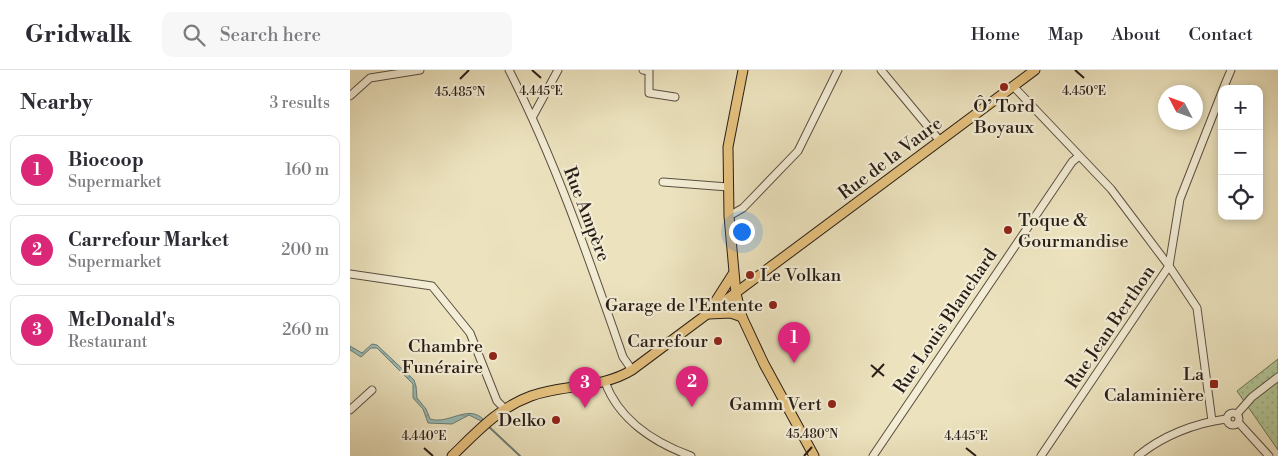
<!DOCTYPE html>
<html lang="en">
<head>
<meta charset="utf-8">
<style>
	:root { --surface:#fff; --page:#f7f7f7; --text:#2b2b33; --muted:#7c7c81; --line:#e1e1e2; --accent:#db2777 }
	body { margin:0; font-family:"Libre Bodoni",serif; background:var(--page); color:var(--text) }
	.controls { position:absolute; right:15px; top:15px; display:grid; overflow:hidden; border-radius:10px; box-shadow:0 2px 8px #0003 }
	.controls button { width:45px; height:45px; display:grid; place-items:center; padding:0; border:0; border-bottom:1px solid var(--line); background:var(--surface); color:var(--text); font:25px sans-serif }
	.compass { position:absolute; left:808px; top:15px; width:45px; height:45px; border-radius:50%; background:var(--surface); box-shadow:0 2px 8px #0003; rotate:311deg }
	.you { position:absolute; left:391px; top:161px; width:18px; height:18px; margin:-12px; border:4px solid #fff; border-radius:50%; background:#1a73e8; box-shadow:0 0 0 8px #1a73e833 }
	.badge { display:grid; place-items:center; width:32px; height:32px; border-radius:50%; background:var(--accent); color:#fff; font-size:16px; font-weight:700 }
	.pin { position:absolute; translate:-50% -41px; filter:drop-shadow(0 1px 2px #0008) }
	.pin::after { content:''; position:absolute; top:26px; width:18px; height:15px; background:inherit; clip-path:polygon(0 0,100% 0,50% 100%) }
	.list { margin:0; padding:0; list-style:none }
	h2 { display:flex; justify-content:space-between; align-items:center; height:65px; margin:0; padding:0 20px; font-size:21px }
	h2 small { font-size:16px; font-weight:400; color:var(--muted) }
	.list li { display:grid; grid-template-columns:32px 1fr auto; gap:15px; align-items:center; box-sizing:border-box; height:70px; margin:0 10px 10px; padding:0 10px; border:1px solid var(--line); border-radius:10px }
	.list b { display:block; font-size:19px; white-space:nowrap }
	.list p { margin:0; font-size:16px; white-space:nowrap; color:var(--muted) }
	.list em { font-size:16px; font-style:normal; color:var(--muted) }
	.icon { flex:none; width:28px; height:28px; fill:none; stroke:currentColor; stroke-width:2; stroke-linecap:round; stroke-linejoin:round }
	.map { position:relative; flex:none; width:928px; height:386px; overflow:hidden }
	header { display:flex; align-items:center; gap:30px; box-sizing:border-box; height:70px; padding:0 25px; background:var(--surface); border-bottom:1px solid var(--line) }
	header strong { font-size:24px }
	nav { display:flex; gap:28px; margin-inline-start:auto; font-size:18px }
	.search { width:350px; height:45px; background:var(--page); display:flex; align-items:center; gap:12px; box-sizing:border-box; padding:0 18px; border-radius:10px; color:var(--muted); font-size:19px }
	main { display:flex }
	aside { flex:1; background:var(--surface) }
	.map>svg:first-child { display:block }
</style>
</head>
<body>
<header>
<strong>Gridwalk</strong>
<div class="search"><svg class="icon" aria-label="search" viewBox="0 0 24 24"><circle cx="10" cy="10" r="6"/><path d="M15 15l6 6"/></svg>Search here</div>
<nav><a>Home</a><a>Map</a><a>About</a><a>Contact</a></nav>
</header>
<main>
<aside>
<h2>Nearby<small>3 results</small></h2>
<ul class="list">
<li><span class="badge">1</span><div><b>Biocoop</b><p>Supermarket</p></div><em>160 m</em></li>
<li><span class="badge">2</span><div><b>Carrefour Market</b><p>Supermarket</p></div><em>200 m</em></li>
<li><span class="badge">3</span><div><b>McDonald's</b><p>Restaurant</p></div><em>260 m</em></li>
</ul>
</aside>
<div class="map">
<svg width="928" height="386" viewBox="0 0 928 386">
	<defs>
		<pattern id="grass-dots" width="8" height="8" patternUnits="userSpaceOnUse" patternTransform="scale(1.25)"><rect width="8" height="8" fill="#b2c596"/><path d="M2 2h.1M6 6h.1" fill="none" stroke="#99a981" stroke-width="1.8" stroke-linecap="round"/></pattern>
		<pattern id="water-waves" width="16" height="10" patternUnits="userSpaceOnUse" patternTransform="scale(1.25)"><rect width="16" height="10" fill="#9abdb7"/><path d="M0 5q4-4 8 0t8 0" fill="none" stroke="#85a29d"/></pattern>
	</defs>
	<rect width="100%" height="100%" fill="#ece3be"/>
	<filter id="stains"><feTurbulence type="fractalNoise" baseFrequency=".004" numOctaves="4"/><feColorMatrix values="0 0 0 0 .2 0 0 0 0 .09 0 0 0 0 .02 0 0 0 .5 -.17"/></filter>
	<radialGradient id="worn" r=".72"><stop offset=".6" stop-color="#630" stop-opacity="0"/><stop offset="1" stop-color="#630" stop-opacity=".3"/></radialGradient>
	<polygon fill="url(#grass-dots)" stroke="#6d7157" points="928,289 928,380 887,321"/>
	<path fill="url(#water-waves)" stroke="#6c7d77" d="M22,274L27,275L64,310L66,316L67,328L76,339L80,349C98,355 118,334 133,349L131,351L119,345L102,354L78,353L73,339L63,328V314L27,278H21L11,287L0,280V276L12,283Z"/>
	<g fill="none" stroke-linecap="round" stroke-linejoin="round">
		<polyline stroke="#6c7d77" stroke-width="2" points="137,355 170,386"/>
		<defs>
			<g id="minor">
				<path d="M159,0C206,92 239,189 273,287L282,300"/>
				<polyline points="293,0 299,1 299,23 325,27"/>
				<polyline points="531,0 590,71"/>
				<polyline points="663,16 761,119 819,196 847,238 862,351"/>
				<polyline points="873,19 881,0"/>
				<polyline points="0,26 20,8 70,0"/>
				<polyline points="183,46 208,0"/>
				<polyline points="313,112 378,117"/>
				<polyline points="379,146 393,138 448,81 488,0"/>
				<polyline points="0,204 82,216 120,263 147,331 154,338"/>
				<path d="M255,312C269,350 305,373 341,386"/>
				<polyline points="0,340 22,320"/>
				<circle cx="883" cy="349" r="6"/>
				<polyline points="887,344 902,327 928,307"/>
				<polyline points="888,352 919,386"/>
				<polyline points="523,386 722,92 729,86"/>
				<polyline points="691,386 819,196 830,129 872,22"/>
				<path d="M788,386C812,366 845,353 876,349"/>
			</g>
			<g id="major">
				<polyline points="393,0 378,77 379,146 386,224 392,247 414,294 464,386"/>
				<polyline points="360,240 383,204"/>
				<polyline points="359,244 381,243 392,247"/>
				<path d="M102,386C127,362 148,338 181,326C214,314 251,319 282,300L685,0"/>
			</g>
		</defs>
		<use href="#minor" stroke="#594e42" stroke-width="9"/>
		<use href="#major" stroke="#281d18" stroke-width="11"/>
		<use href="#minor" stroke="#f3edd5" stroke-width="7"/>
		<use href="#major" stroke="#e6c27f" stroke-width="9"/>
	</g>
	<path fill="none" stroke="#281d18" stroke-width="2" d="M182,0L191,8M725,0L734,8M110,9L119,0M521,295L534,306M522,307L534,294M74,378L83,386M616,378L626,386M454,386L462,377"/>
	<g fill="#8f2418" stroke="#f3edd5" stroke-width="2">
		<circle cx="654" cy="17" r="5"/>
		<circle cx="658" cy="160" r="5"/>
		<circle cx="400" cy="205" r="5"/>
		<circle cx="423" cy="235" r="5"/>
		<circle cx="368" cy="271" r="5"/>
		<circle cx="143" cy="286" r="5"/>
		<rect x="859" y="309" width="10" height="10" rx="2.5"/>
		<circle cx="482" cy="334" r="5"/>
		<circle cx="206" cy="350" r="5"/>
	</g>
	<g text-anchor="middle" stroke-width="4.5" stroke-linejoin="round" paint-order="stroke">
		<g font-size="18" fill="#281d18" stroke="#f3edd5" text-anchor="end">
			<text x="654" y="42" text-anchor="middle">Ô’ Tord<tspan x="654" dy="21">Boyaux</tspan></text>
			<text x="668" y="156" text-anchor="start">Toque &amp;<tspan x="668" dy="21">Gourmandise</tspan></text>
			<text x="410" y="211" text-anchor="start">Le Volkan</text>
			<text x="413" y="241">Garage de l'Entente</text>
			<text x="358" y="277">Carrefour</text>
			<text x="133" y="282">Chambre<tspan x="133" dy="21">Funéraire</tspan></text>
			<text x="854" y="310">La<tspan x="854" dy="21">Calaminière</tspan></text>
			<text x="472" y="340">Gamm Vert</text>
			<text x="196" y="356">Delko</text>
		</g>
		<g font-size="18" fill="#281d18" stroke="#f3edd5">
			<text transform="translate(540 88) rotate(-37)" y="6">Rue de la Vaure</text>
			<text transform="translate(237 144) rotate(69)" y="6">Rue Ampère</text>
			<text transform="translate(595 251) rotate(-56)" y="6">Rue Louis Blanchard</text>
			<text transform="translate(760 257) rotate(-56)" y="6">Rue Jean Berthon</text>
		</g>
	</g>
	<g font-size="12" text-anchor="middle" fill="#281d18" stroke="#f3edd5" stroke-width="4.5" stroke-linejoin="round" paint-order="stroke">
		<text x="734" y="25">4.450°E</text>
		<text x="191" y="25">4.445°E</text>
		<text x="110" y="26">45.485°N</text>
		<text x="462" y="368">45.480°N</text>
		<text x="74" y="370">4.440°E</text>
		<text x="616" y="370">4.445°E</text>
	</g>
	<rect width="100%" height="100%" filter="url(#stains)"/>
	<rect width="100%" height="100%" fill="url(#worn)"/>
</svg>
<div class="controls">
<button>+</button>
<button>−</button>
<button><svg class="icon" aria-label="locate" viewBox="0 0 24 24"><circle cx="12" cy="12" r="6"/><path d="M12 2v4M12 18v4M2 12h4M18 12h4"/></svg></button>
</div>
<svg class="compass" viewBox="-18 -18 36 36"><path d="M0-13l5 13h-10z" fill="#e53935"/><path d="M0 13l5-13h-10z" fill="#7c7c81"/></svg>
<div class="you"></div>
<div class="pin badge" style="left:444px;top:293px">1</div>
<div class="pin badge" style="left:342px;top:337px">2</div>
<div class="pin badge" style="left:235px;top:338px">3</div>
</div>
</main>
</body>
</html>
